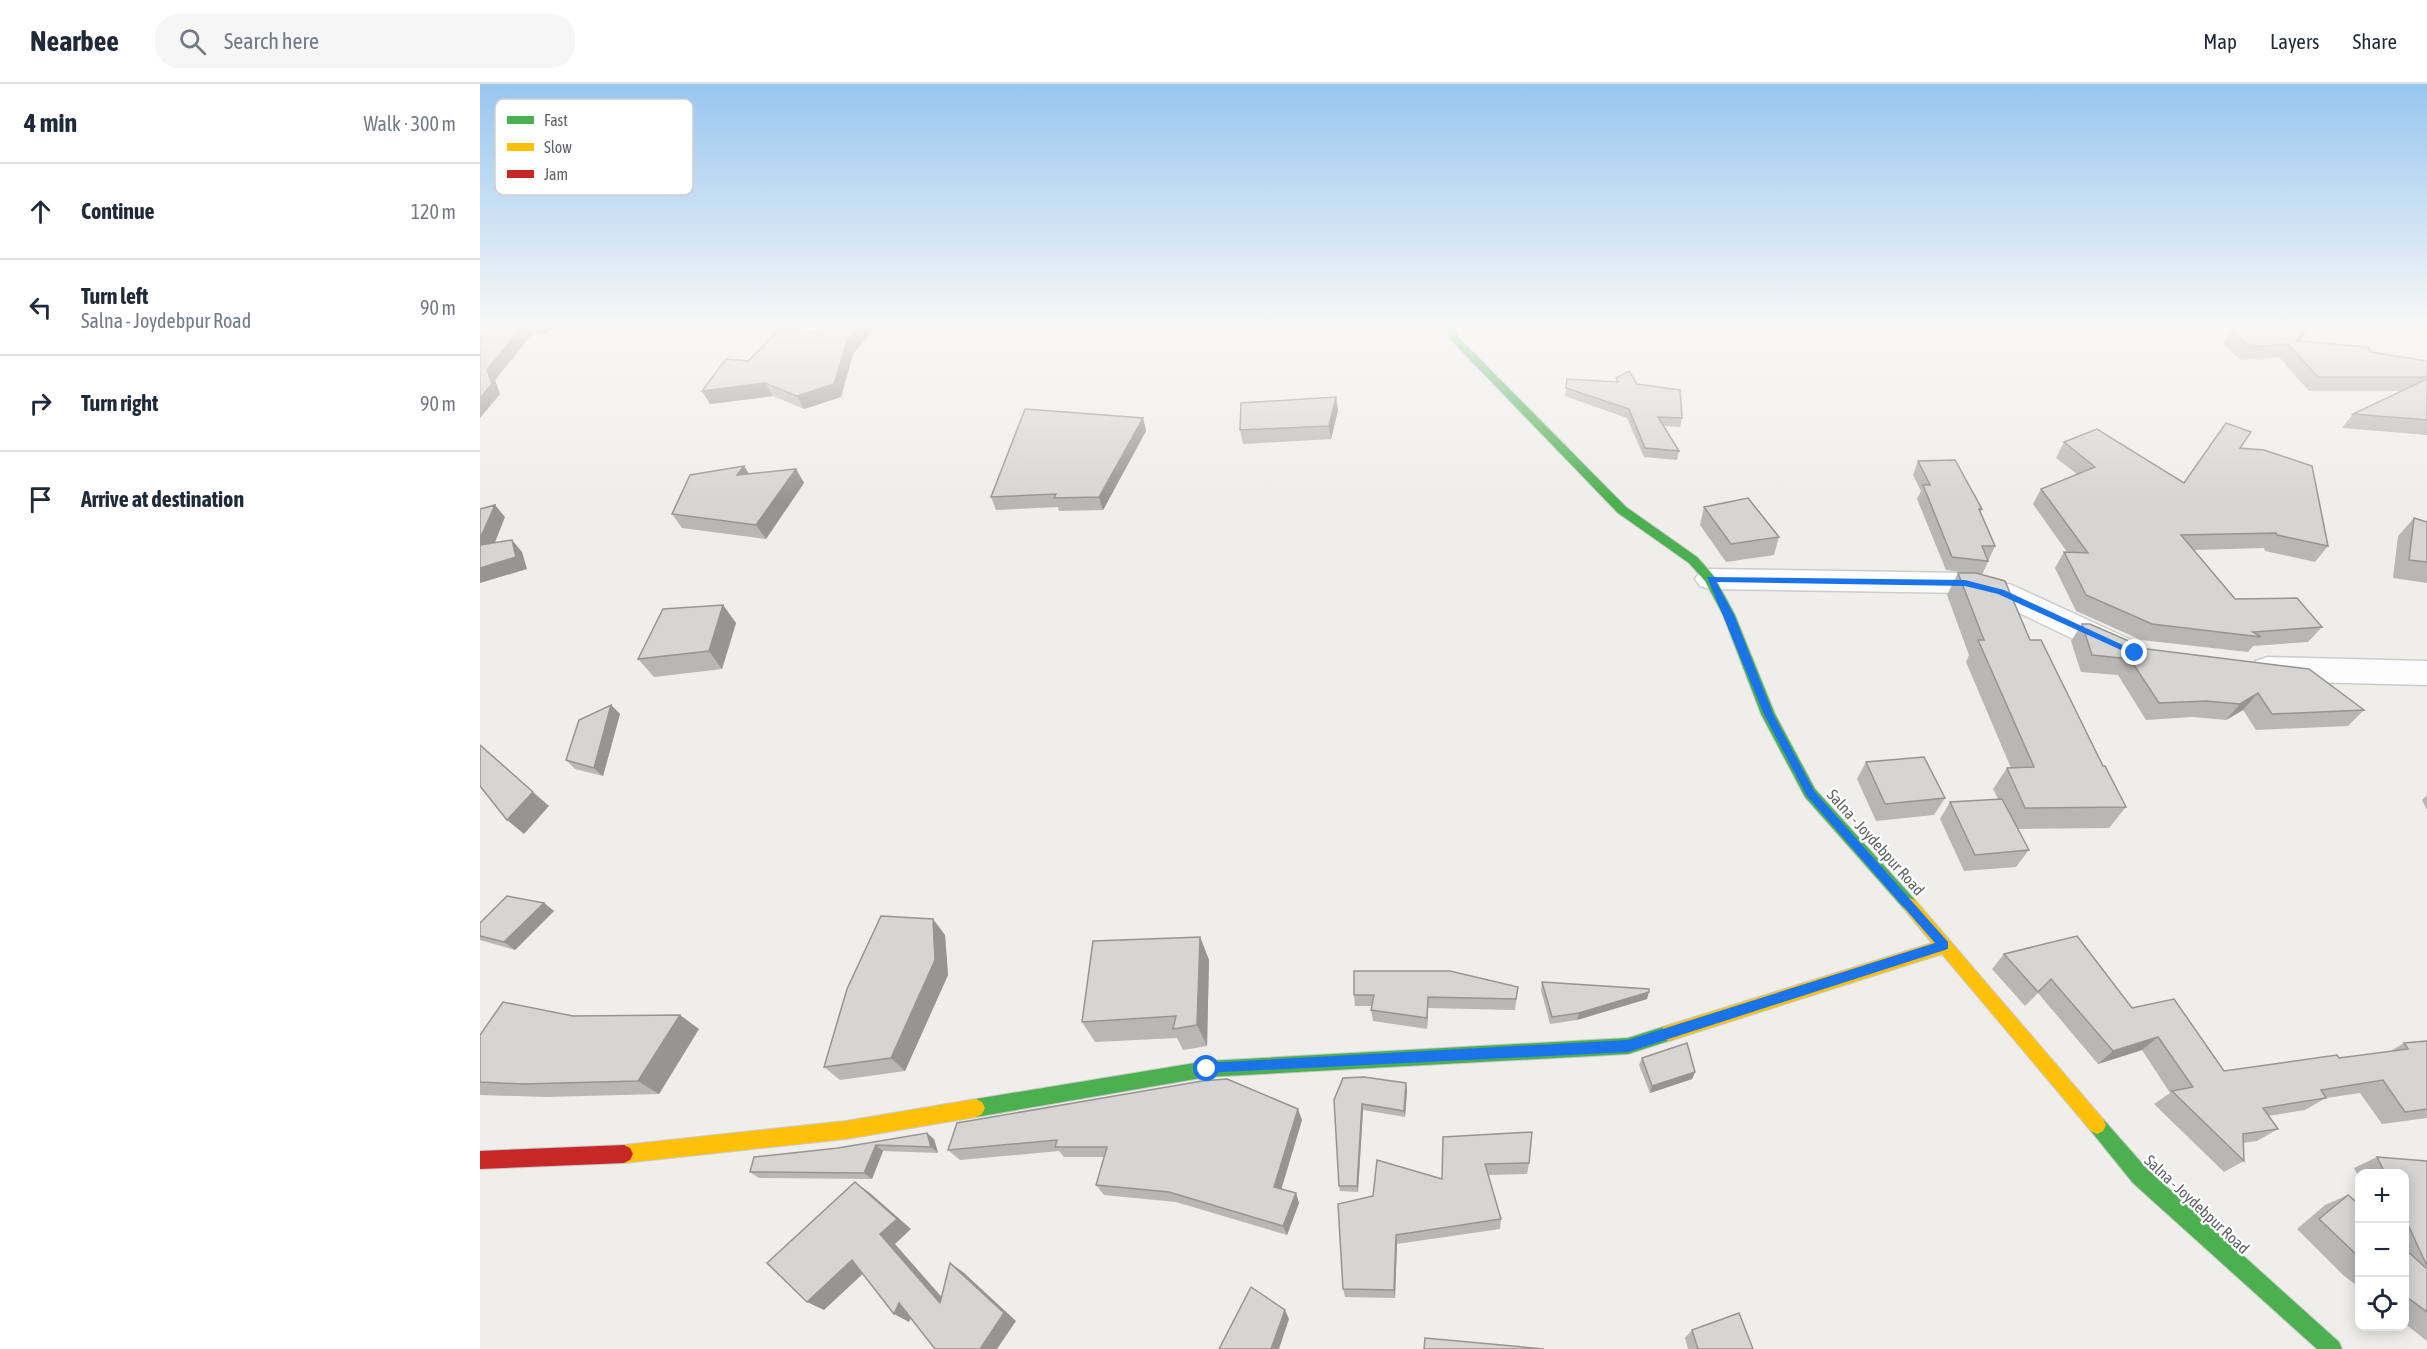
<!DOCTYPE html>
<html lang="en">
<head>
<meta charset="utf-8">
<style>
	:root { --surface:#fff; --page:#f6f6f7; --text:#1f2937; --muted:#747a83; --line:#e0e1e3 }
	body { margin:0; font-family:"Asap Condensed",sans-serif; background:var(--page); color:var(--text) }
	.controls { position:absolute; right:18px; bottom:18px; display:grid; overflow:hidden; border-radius:12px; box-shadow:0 3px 15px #0003 }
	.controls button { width:54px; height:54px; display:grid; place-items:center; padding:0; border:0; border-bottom:2px solid var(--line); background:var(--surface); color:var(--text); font:30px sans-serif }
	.stop { position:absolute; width:18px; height:18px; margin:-14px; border:4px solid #1a73e8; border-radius:50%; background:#fff }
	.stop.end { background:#1a73e8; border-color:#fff; box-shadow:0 2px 6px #0008 }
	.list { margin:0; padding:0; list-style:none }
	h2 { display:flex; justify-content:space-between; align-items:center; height:78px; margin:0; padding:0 24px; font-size:26px }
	h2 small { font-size:20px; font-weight:400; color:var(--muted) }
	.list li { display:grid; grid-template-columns:39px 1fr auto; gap:18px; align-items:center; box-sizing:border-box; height:96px; padding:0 24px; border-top:2px solid var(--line) }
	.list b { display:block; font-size:22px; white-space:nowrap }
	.list p { margin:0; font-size:20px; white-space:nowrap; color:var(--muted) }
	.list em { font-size:20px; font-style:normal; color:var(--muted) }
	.icon { flex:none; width:33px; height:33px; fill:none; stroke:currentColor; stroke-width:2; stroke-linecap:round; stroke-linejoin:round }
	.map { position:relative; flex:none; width:1947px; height:1265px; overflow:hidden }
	header { display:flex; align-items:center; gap:36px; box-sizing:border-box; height:84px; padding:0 30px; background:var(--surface); border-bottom:2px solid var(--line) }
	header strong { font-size:28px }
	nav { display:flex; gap:33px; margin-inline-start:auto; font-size:21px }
	.search { width:420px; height:54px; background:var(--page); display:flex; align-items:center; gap:15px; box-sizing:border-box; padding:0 21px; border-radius:24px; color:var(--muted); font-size:22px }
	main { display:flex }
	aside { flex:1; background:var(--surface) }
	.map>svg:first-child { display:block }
</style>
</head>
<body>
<header>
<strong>Nearbee</strong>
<div class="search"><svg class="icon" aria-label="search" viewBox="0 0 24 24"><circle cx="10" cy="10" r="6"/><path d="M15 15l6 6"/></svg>Search here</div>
<nav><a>Map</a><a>Layers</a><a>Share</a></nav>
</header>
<main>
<aside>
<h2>4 min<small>Walk · 300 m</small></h2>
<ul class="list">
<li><svg class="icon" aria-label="ahead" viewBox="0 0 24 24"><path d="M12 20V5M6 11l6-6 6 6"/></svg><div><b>Continue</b></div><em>120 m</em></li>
<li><svg class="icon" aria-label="left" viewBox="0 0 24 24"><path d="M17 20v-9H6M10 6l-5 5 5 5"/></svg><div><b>Turn left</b><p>Salna - Joydebpur Road</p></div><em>90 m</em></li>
<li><svg class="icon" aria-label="right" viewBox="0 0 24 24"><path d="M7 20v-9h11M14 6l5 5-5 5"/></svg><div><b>Turn right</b></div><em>90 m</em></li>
<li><svg class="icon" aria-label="arrive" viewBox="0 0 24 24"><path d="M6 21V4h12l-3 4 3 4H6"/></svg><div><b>Arrive at destination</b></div></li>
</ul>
</aside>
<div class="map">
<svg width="1947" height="1265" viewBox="0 0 1947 1265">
	<rect width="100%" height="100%" fill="#efeeea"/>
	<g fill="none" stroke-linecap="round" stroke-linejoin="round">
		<defs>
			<g id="street">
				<polygon points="1230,485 1485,489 1532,501 1649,555 1654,563 1649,571 1638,574 1627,571 1512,516 1485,509 1230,505 1220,502 1215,495 1220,488"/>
				<polygon points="1787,573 1947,577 1947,601 1787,597 1776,593 1771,585 1776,577"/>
			</g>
			<g id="fast">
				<polygon points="965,240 975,240 978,253 1146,423 1217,473 1234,492 1255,531 1295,630 1335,705 1435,816 1438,821 1435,826 1430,828 1425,826 1325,713 1281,630 1243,531 1225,497 1209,479 1138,429 971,256"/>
				<polygon points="1189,941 1195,943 1197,949 1195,955 1148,970 727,993 496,1033 490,1030 487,1024 490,1018 496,1015 727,977 1148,954"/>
				<polygon points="1617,1032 1623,1035 1667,1085 1859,1258 1862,1265 1837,1265 1653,1099 1611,1047 1608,1041 1611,1035"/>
			</g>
			<g id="slow">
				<polygon points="1430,814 1435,816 1623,1035 1626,1041 1623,1047 1617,1050 1611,1047 1462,870 1189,957 1183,955 1181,949 1183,943 1189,941 1452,859 1425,826 1422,821 1425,816"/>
				<polygon points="496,1015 502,1018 505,1024 502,1030 496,1033 366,1055 144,1079 138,1076 135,1070 138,1064 144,1061 366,1037"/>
			</g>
			<polygon id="jam" points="144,1061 150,1064 153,1070 150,1076 144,1079 0,1085 0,1067"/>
		</defs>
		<use href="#street" stroke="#cbcccc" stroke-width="3"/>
		<use href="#fast" stroke="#cacacb" stroke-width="2"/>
		<use href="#slow" stroke="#cacacb" stroke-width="2"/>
		<use href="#jam" stroke="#cacacb" stroke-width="2"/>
		<use href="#street" fill="#fdfcfc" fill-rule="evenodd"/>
		<use href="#fast" fill="#4caf50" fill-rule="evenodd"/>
		<use href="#slow" fill="#ffc107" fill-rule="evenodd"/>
		<use href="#jam" fill="#c62828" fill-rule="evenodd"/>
	</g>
	<g fill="#b8b7b5">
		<polygon points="0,240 77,240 67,250 52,250 15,296 20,310 0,334"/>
		<polygon points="1834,240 1819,257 1947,277 1947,351 1862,344 1873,330 1922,307 1829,307 1799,273 1761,276 1743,260 1751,246"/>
		<polygon points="373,270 361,313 324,325 293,312 230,320 268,277"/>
		<polygon points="1136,294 1157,300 1202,334 1200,343 1184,342 1199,367 1197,376 1164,373 1147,334 1085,312 1086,304 1136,298"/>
		<polygon points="856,313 858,326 851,355 763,360 760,346"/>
		<polygon points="663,334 666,347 623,426 579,427 578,423 516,426 511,413"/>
		<polygon points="1584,358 1704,399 1760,364 1848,462 1835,478 1785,467 1784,464 1714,466 1755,515 1842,543 1828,558 1773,562 1768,568 1661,556 1596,527 1575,484 1584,468 1587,468 1553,420 1561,405 1597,390 1576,374"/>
		<polygon points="1438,377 1502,425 1500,429 1515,462 1502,491 1550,556 1646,723 1629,744 1537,745 1549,766 1536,783 1484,787 1460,735 1470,718 1518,715 1513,705 1527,684 1531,684 1486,578 1489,571 1467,511 1478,489 1487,489 1466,486 1437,415 1441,407 1433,391"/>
		<polygon points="264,382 269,390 316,385 324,399 286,455 202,444 192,430"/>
		<polygon points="1224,423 1299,453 1294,471 1246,478 1220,441"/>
		<polygon points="1934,434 1947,438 1947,499 1913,494 1918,452"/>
		<polygon points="243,521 256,539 242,585 174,593 158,575"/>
		<polygon points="1602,540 1667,565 1884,626 1868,642 1776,646 1763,626 1746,636 1712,633 1666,636 1638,591 1601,588 1591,557"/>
		<polygon points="131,621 140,630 123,692 95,685 86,676"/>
		<polygon points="1386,678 1465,714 1454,731 1396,737 1377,695"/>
		<polygon points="1947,711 1947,726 1942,716"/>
		<polygon points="64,819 74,827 35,866 0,856 0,839"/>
		<polygon points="465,851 468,891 425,987 360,996 344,983"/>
		<polygon points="720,853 729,876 727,962 703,966 697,954 615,958 602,938"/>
		<polygon points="1524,870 1652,924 1744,987 1909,968 1924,959 1947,957 1947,1034 1902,1040 1880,1009 1846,1014 1825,1026 1788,1032 1798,1045 1777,1057 1763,1059 1764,1077 1744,1088 1674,1020 1690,1009 1662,966 1618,980 1558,909 1545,922 1512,885"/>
		<polygon points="1062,898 1167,915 1097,936 1070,940 1061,906"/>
		<polygon points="1038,903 1035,926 948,924 947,945 893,937 891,926 892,922 875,922 874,911"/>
		<polygon points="93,932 219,945 179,1010 66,1013 0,1011 0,951"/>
		<polygon points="1162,974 1215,988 1212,995 1170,1009 1159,981"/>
		<polygon points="863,994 926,999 927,1006 925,1033 883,1026 878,1108 860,1107 859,1102"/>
		<polygon points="822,1036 801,1105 819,1119 807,1151 696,1118 624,1111 616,1101 624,1073 584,1073 579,1067 480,1076 468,1066 477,1039"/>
		<polygon points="963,1053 1049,1079 1047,1090 1008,1091 1021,1135 1020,1145 917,1160 915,1214 865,1213 863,1205 893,1112 962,1095"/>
		<polygon points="454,1055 458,1069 403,1067 392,1095 279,1094 270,1088 274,1073"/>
		<polygon points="1897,1073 1947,1077 1947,1257 1924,1239 1924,1089 1880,1089 1880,1096 1874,1084"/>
		<polygon points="1868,1111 1880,1121 1880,1204 1863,1191 1817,1145 1845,1121"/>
		<polygon points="1212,1246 1273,1265 1208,1265 1205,1254"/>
	</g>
	<g fill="#969594">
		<polygon points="44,240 52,250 15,296 20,310 0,334 0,314 7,286"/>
		<polygon points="60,240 77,240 67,250"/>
		<polygon points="382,240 399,240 373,270 361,313 324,325 317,312"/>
		<polygon points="1831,240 1834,240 1812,265 1816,257"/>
		<polygon points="285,299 293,312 230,320 222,307"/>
		<polygon points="856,313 858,326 851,355 849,342"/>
		<polygon points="663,334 666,347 623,426 619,413"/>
		<polygon points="264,382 273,396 257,391"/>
		<polygon points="316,385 324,399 286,455 276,441"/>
		<polygon points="15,421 25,433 14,461 0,470 0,453"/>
		<polygon points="32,456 42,468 47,485 0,499 0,484"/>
		<polygon points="243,521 256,539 242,585 229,567"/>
		<polygon points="1778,609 1763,626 1746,636 1760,620"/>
		<polygon points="131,621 140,630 123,692 114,684"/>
		<polygon points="53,708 69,722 44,750 27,736"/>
		<polygon points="64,819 74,827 35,866 24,858"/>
		<polygon points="453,835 465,851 468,891 425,987 411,974"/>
		<polygon points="720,853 729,876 727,962 717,941"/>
		<polygon points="1169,908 1167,915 1097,936 1099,929"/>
		<polygon points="948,913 948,924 947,945 947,934"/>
		<polygon points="200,931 219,945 179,1010 158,997"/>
		<polygon points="1678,953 1662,966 1618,980 1633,967"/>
		<polygon points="1215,988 1212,995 1170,1009 1172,1002"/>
		<polygon points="926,999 927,1006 925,1033 924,1027"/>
		<polygon points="882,1020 883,1026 878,1108 877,1102"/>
		<polygon points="818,1025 822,1036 799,1113 794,1103"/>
		<polygon points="447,1049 454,1055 458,1069 451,1063"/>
		<polygon points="396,1061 403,1067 392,1095 384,1089"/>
		<polygon points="375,1098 390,1109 431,1145 415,1160 474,1227 460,1219 400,1150"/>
		<polygon points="816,1109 819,1119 807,1151 803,1142"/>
		<polygon points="916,1151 917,1160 915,1214 914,1206"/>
		<polygon points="372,1176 388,1185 344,1226 327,1218"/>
		<polygon points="470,1179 483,1188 536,1237 517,1265 500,1265"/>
		<polygon points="419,1219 434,1227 429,1238 414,1230"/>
		<polygon points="805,1226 809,1235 799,1265 791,1265"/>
	</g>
	<g fill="#d6d5d3" stroke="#969594" stroke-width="1.5">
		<polygon points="0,240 44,240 7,286 12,300 0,314"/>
		<polygon points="346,240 382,240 367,257 354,300 317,312 285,299 222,307 246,275 268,277 300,245 340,249"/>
		<polygon points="1757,240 1831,240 1816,257 1888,263 1891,268 1947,277 1947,293 1838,293 1808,260 1770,263 1751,246"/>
		<polygon points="1149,287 1157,300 1200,306 1202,334 1178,333 1199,367 1165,364 1149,325 1086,304 1087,295 1138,298 1136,294"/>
		<polygon points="1947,295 1947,336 1873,330"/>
		<polygon points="856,313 849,342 760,346 761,319"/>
		<polygon points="545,325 663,334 619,413 574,414 576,410 511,413"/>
		<polygon points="1746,339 1771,348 1760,364 1784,366 1832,382 1848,462 1797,451 1796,449 1701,451 1755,515 1817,514 1842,543 1773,548 1781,553 1672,540 1606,511 1584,468 1608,469 1561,405 1615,383 1584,358 1617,345 1704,399"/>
		<polygon points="1475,376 1502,425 1499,425 1515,462 1502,462 1508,477 1472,473 1443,401 1450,401 1438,377"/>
		<polygon points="264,382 257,391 316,385 276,441 192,430 210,391"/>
		<polygon points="1268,414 1299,453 1251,460 1224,423"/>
		<polygon points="15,421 3,448 0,453 0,425"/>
		<polygon points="1934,434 1947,438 1947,478 1929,476"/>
		<polygon points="32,456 36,473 0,484 0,461"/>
		<polygon points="1478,489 1496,489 1525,497 1550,556 1561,556 1623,682 1625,682 1646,723 1545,724 1527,684 1554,683 1498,556 1504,556"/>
		<polygon points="243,521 229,567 158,575 183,525"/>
		<polygon points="1602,540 1610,540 1667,565 1829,585 1884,626 1792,630 1778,609 1760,620 1726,617 1679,619 1650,575 1612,571"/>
		<polygon points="131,621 114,684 86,676 99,636"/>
		<polygon points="0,661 53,708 27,736 0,702"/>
		<polygon points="1444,673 1465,714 1405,720 1386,678"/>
		<polygon points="1522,715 1549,766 1495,771 1470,718"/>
		<polygon points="27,812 64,819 24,858 0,852 0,839"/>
		<polygon points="401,832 453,835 455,876 411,974 344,983 367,905"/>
		<polygon points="1597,852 1652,924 1694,915 1744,987 1857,971 1859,974 1928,965 1924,959 1947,957 1947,1025 1925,1028 1903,996 1841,1006 1846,1014 1783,1024 1798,1045 1763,1050 1764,1077 1692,1007 1713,1003 1678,953 1633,967 1571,895 1558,908 1524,870"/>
		<polygon points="720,853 717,941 693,945 696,932 602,938 613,857"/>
		<polygon points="874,887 970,887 1038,903 1036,915 948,913 947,934 891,926 894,911 874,911"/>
		<polygon points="1062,898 1169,905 1169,908 1099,929 1072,933"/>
		<polygon points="23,918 93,932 200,931 158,997 43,1000 0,998 0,951"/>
		<polygon points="1207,959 1215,988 1172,1002 1162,974"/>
		<polygon points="884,993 926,999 924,1027 882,1020 877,1102 859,1102 854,1016 863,994"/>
		<polygon points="747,995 818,1025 794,1103 816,1109 803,1142 689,1108 616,1101 627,1063 575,1063 577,1056 468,1066 477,1039 722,997"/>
		<polygon points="1052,1048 1049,1079 1005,1080 1021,1135 916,1151 914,1206 863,1205 858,1120 893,1112 897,1076 962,1095 963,1053"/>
		<polygon points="447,1049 451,1063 396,1061 384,1089 270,1088 274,1073 358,1064"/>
		<polygon points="1897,1073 1947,1077 1947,1182 1924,1132 1924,1089 1905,1089"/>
		<polygon points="375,1098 417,1135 400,1150 460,1219 470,1179 524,1229 500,1265 455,1265 419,1219 414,1230 372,1176 327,1218 287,1179"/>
		<polygon points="1868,1111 1880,1121 1880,1174 1839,1135"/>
		<polygon points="1924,1164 1947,1185 1947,1228 1924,1211"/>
		<polygon points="771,1203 805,1226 791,1265 739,1265"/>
		<polygon points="1259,1229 1273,1265 1218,1265 1212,1246"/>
		<polygon points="945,1254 1064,1265 944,1265"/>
	</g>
	<linearGradient id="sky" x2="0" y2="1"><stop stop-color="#97c6ef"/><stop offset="0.58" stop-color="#f8f7f6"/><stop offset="1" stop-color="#f8f7f6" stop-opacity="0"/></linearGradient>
	<rect width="1947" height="417" fill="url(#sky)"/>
	<polygon fill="#1a73e8" points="1227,493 1485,496 1524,506 1660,569 1652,571 1518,510 1485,502 1236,498 1254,531 1293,630 1334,707 1468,858 1468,865 1148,968 723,989 721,985 727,979 1148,956 1455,859 1327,712 1284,630"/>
	<g text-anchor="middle" stroke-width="4.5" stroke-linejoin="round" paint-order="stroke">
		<g font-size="16" fill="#5f6368" stroke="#fff">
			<text transform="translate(1396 758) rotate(48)" y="6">Salna - Joydebpur Road</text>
			<text transform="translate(1717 1120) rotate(43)" y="6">Salna - Joydebpur Road</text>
		</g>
	</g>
	<rect x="15" y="15" width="198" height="96" rx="9" fill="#fff" stroke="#cfd0d2" stroke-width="1.5"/>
	<rect x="27" y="32" width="27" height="8" fill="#4caf50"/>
	<rect x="27" y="59" width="27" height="8" fill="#ffc107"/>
	<rect x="27" y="86" width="27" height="8" fill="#c62828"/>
	<g font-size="16" fill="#5f6368">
		<text x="64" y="42">Fast</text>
		<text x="64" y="69">Slow</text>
		<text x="64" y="96">Jam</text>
	</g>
</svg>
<div class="controls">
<button>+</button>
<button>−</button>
<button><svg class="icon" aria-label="locate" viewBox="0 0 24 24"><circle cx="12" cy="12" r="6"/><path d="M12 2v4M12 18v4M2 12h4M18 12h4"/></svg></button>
</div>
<div class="stop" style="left:727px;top:985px"></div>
<div class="stop end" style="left:1655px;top:569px"></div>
</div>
</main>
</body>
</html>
